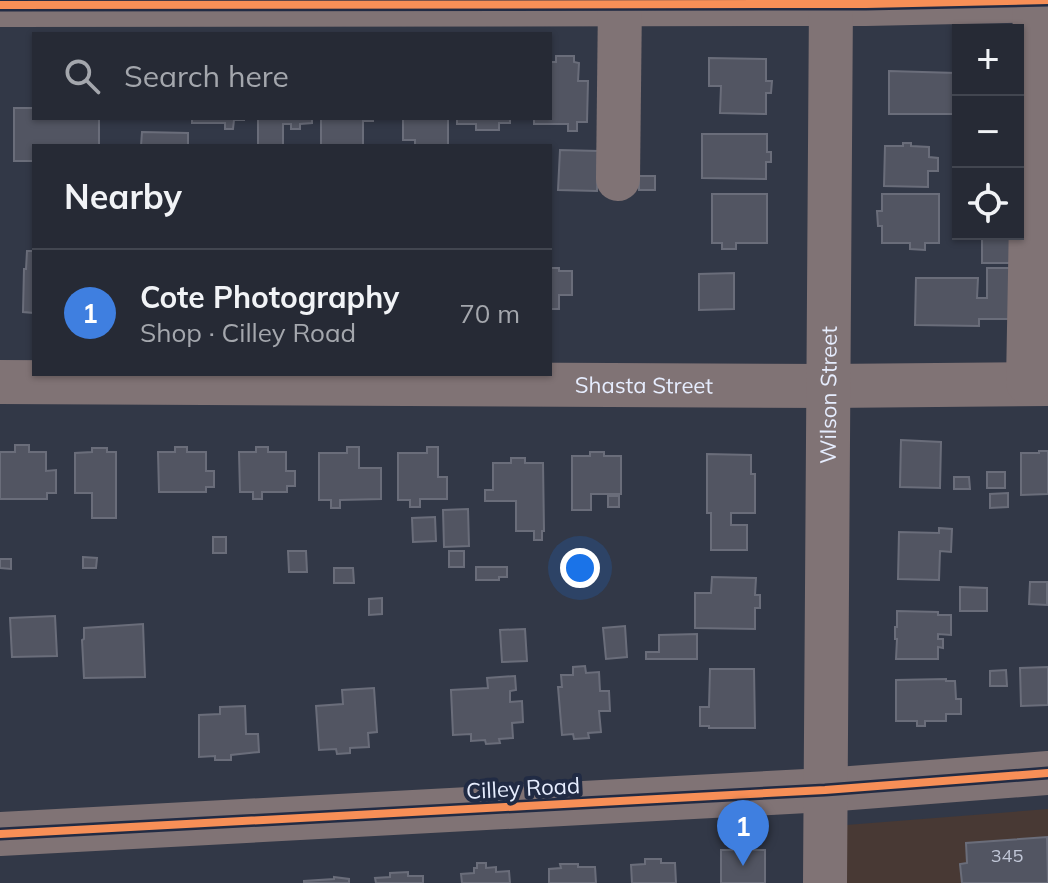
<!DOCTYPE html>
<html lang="en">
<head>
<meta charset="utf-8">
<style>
	:root { --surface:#262a35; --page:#323641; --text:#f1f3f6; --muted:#a4a7ad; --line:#424650; --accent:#8abfa5 }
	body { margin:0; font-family:Mulish,sans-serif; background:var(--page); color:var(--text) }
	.controls { position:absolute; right:24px; top:24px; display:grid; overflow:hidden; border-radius:0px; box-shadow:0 2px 6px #0004 }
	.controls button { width:72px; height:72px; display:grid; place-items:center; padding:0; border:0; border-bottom:2px solid var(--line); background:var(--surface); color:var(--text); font:40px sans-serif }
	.you { position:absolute; left:580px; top:568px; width:28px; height:28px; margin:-20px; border:6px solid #fff; border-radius:50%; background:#1a73e8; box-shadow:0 0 0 12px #1a73e833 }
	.badge { display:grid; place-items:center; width:52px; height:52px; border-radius:50%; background:var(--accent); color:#fff; font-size:26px; font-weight:700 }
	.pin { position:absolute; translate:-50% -66px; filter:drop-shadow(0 2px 4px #0008) }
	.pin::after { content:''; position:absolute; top:42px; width:28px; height:24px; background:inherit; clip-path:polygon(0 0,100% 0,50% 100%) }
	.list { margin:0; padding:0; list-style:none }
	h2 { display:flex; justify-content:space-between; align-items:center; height:104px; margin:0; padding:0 32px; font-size:34px }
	h2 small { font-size:26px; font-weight:400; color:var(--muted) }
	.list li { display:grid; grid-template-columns:52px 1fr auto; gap:24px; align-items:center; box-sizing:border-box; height:128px; padding:0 32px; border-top:2px solid var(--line) }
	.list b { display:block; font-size:30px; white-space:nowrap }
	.list p { margin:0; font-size:26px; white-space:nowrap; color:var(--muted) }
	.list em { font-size:26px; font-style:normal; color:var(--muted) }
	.icon { flex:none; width:44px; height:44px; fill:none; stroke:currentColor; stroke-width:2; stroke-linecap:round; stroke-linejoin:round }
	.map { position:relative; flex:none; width:1048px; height:883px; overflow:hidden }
	.search { position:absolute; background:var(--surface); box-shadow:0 2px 6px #0004; left:32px; top:32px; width:520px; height:88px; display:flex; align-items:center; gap:20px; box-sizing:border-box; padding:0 28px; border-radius:0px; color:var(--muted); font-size:30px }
	.panel { position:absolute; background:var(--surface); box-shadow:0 2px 6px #0004; left:32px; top:144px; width:520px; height:232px; border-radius:0px }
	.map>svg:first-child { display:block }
</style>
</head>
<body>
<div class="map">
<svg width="1048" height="883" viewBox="0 0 1048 883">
	<rect width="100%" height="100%" fill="#323847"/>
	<polygon fill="#483934" points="1048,809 1048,883 847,883 846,825"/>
	<g fill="#525562" stroke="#6a6d7a" stroke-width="2">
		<polygon points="556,56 574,56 574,62 579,63 578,81 588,81 587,122 577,122 577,131 568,131 568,124 534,124 534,118 550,118 550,62 556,62"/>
		<polygon points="709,58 766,59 766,81 772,81 771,93 766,93 766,114 720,113 721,86 709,86"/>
		<polygon points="889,71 956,73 956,92 958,92 958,111 956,114 889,114"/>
		<polygon points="14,108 34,108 34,118 99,118 99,146 34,146 34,161 14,161"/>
		<polygon points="192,118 244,118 244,120 234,120 233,129 225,129 225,123 192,123"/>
		<polygon points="258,118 312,118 312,123 300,124 300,129 291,129 291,124 283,124 283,145 258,145"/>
		<polygon points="321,118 373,118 373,121 363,121 363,146 321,146"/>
		<polygon points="403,118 448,118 448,146 415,146 415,140 403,140"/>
		<polygon points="457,118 510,118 510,123 499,123 499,130 476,130 476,124 457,124"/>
		<polygon points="142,132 188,133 188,146 141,146"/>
		<polygon points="702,134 767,134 767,152 771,152 771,162 766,162 766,179 702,178"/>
		<polygon points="903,143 911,143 911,146 929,147 929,157 938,158 938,171 928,171 928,187 884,186 885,146 903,146"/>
		<polygon points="560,150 598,151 597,191 558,190"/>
		<rect x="639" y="176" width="16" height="14"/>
		<polygon points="712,194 767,194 767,243 736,243 736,249 722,249 722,243 712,243"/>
		<polygon points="882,194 939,194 939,243 925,243 925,250 910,249 910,243 882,243 882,226 878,226 877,211 882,211"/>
		<rect x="982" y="234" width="33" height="29"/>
		<polygon points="27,251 34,251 34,317 34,313 23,312 24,269 26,269"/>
		<polygon points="550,268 559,268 559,271 572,271 572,295 559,295 559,309 550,309"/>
		<polygon points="987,268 1010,268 1012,319 979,319 979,326 915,325 916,278 978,278 977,298 987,298"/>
		<polygon points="734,273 734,309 699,310 699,274"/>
		<polygon points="901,440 941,442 940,488 900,487"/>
		<polygon points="15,445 29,445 29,452 46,452 46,471 56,470 56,493 47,493 47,499 0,499 0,452 15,452"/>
		<polygon points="175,447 187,447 187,452 206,452 206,471 214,471 214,487 206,487 206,492 159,492 158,452 175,452"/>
		<polygon points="256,447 268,447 268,452 286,452 286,471 295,471 295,486 287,486 287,492 262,492 262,499 253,499 253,492 240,492 239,452 256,452"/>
		<polygon points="347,447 359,447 359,468 381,468 381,499 340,500 340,508 331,508 331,500 319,500 319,453 347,453"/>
		<polygon points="427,447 438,447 438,477 447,477 447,499 420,499 420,507 410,507 410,500 398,500 398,453 427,453"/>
		<polygon points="92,448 107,448 107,452 116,452 116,518 92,518 92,493 75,493 75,453 92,452"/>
		<polygon points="1039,451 1048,451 1048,494 1021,495 1021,453 1039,453"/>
		<polygon points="590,452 604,452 604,456 621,456 621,494 591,494 591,510 572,510 572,456 590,456"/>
		<polygon points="707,454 751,455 751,474 755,474 755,513 731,513 731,525 747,525 747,550 711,550 711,513 707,513"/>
		<polygon points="511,458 525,458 525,463 543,463 544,531 542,531 542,540 534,540 534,531 516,531 516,501 485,501 485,490 493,490 493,463 511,463"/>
		<rect x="987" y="472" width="18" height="16"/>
		<polygon points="954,477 969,477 970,489 954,489"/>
		<polygon points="1008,493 1008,507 990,508 990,494"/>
		<rect x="608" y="496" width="11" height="11"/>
		<polygon points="468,509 469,546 444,547 443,510"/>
		<polygon points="435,517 436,541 413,542 412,518"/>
		<polygon points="939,528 952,529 951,552 940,551 939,580 898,579 899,532 939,533"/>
		<rect x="213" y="537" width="13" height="16"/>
		<polygon points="288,551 306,551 307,572 289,572"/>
		<rect x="449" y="551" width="15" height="16"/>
		<polygon points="83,557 97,558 96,568 83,568"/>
		<polygon points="0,559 11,559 11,569 0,568"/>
		<polygon points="476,567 507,567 507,577 499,577 499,580 476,580"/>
		<polygon points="334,568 353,568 354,583 334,583"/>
		<polygon points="712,577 756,578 755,595 760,595 760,608 755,608 755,629 695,628 695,593 711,593"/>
		<polygon points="1030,582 1047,582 1047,605 1029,604"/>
		<polygon points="960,587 987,588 987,611 960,611"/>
		<polygon points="382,598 382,614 369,615 369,599"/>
		<polygon points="897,611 938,612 938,615 951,615 951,635 938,634 938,639 943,639 943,648 938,647 938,659 896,659 897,639 895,639 895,627 897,627"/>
		<polygon points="55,616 57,656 12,657 10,618"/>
		<polygon points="143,624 145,677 84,678 82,640 84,639 84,628"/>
		<polygon points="625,626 627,657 606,659 603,628"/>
		<polygon points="525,629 527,661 502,662 500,630"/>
		<polygon points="697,634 697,659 646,659 646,652 659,652 659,635"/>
		<polygon points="585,666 586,673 599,672 600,691 609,691 610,711 599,711 601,732 588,733 589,738 574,739 573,734 562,735 558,687 562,687 561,675 573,675 573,667"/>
		<polygon points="1048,667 1048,705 1021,706 1020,668"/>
		<polygon points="710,669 754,669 755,728 709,728 709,726 700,726 700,707 709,707"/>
		<polygon points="1006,670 1007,686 990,686 990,671"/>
		<polygon points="515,676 516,690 510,691 510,702 522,701 523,722 512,723 513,738 499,739 500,743 486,744 485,740 471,741 471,734 453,735 451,690 488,688 487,678"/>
		<polygon points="946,679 946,681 955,681 956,699 961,699 961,714 946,714 946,721 925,721 925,726 917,726 917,721 896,721 896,680"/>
		<polygon points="374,688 377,732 368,733 369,747 350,748 350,753 337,754 336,749 319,750 316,706 343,704 342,690"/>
		<polygon points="245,706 246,734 258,734 259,752 231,755 231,760 215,760 215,756 199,757 199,715 220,714 220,707"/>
		<polygon points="1047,837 1048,883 962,883 960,864 967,863 966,843"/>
		<rect x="721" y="850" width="44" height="33"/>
		<polygon points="645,859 661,859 661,863 675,863 676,883 632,883 631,865 645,864"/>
		<polygon points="477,863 486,863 486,868 496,867 496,872 509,871 510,883 462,883 461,874 474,873 474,868 477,868"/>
		<polygon points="560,864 578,864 578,867 595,867 596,883 549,883 549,869 561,868"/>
		<polygon points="408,872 408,876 423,876 423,883 376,883 375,878 390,877 390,873"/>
		<polygon points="334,877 349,879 349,883 304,883 304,881 334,879"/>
	</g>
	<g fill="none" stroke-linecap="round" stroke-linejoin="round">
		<g stroke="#807375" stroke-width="44">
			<polyline points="0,5 866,4 1048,0"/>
			<polyline points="618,179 620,0"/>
			<path id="s1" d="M0,382L828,386L1048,384"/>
			<polyline points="1028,383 1035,0"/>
			<polyline points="0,834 825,790 1048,773"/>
			<path id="s2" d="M825,883L831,0"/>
		</g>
		<defs>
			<g id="cycleway">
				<polyline points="0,5 866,4 1048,0"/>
				<polyline points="0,834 825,790 1048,773"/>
			</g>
		</defs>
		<use href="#cycleway" stroke="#212b44" stroke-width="13"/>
		<use href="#cycleway" stroke="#f78f57" stroke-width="8"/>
	</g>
	<g text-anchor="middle" stroke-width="8" stroke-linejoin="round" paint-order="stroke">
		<g font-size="18" fill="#c1c7d7">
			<text x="1007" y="862">345</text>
		</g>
		<g font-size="22" fill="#e6edfe" stroke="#212b44">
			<text dy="8" stroke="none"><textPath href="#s1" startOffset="644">Shasta Street</textPath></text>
			<text dy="8" stroke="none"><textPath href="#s2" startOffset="488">Wilson Street</textPath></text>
			<text transform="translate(523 788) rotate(-3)" y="8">Cilley Road</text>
		</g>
	</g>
</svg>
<div class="controls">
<button>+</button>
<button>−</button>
<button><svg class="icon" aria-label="locate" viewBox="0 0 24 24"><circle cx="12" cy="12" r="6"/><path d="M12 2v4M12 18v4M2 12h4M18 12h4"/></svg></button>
</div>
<div class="you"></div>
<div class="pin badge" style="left:743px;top:866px;background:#3f7fe0">1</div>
<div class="search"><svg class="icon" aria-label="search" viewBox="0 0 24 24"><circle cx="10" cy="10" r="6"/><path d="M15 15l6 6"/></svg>Search here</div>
<section class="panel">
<h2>Nearby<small></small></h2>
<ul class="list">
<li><span class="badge" style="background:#3f7fe0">1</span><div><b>Cote Photography</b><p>Shop · Cilley Road</p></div><em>70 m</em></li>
</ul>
</section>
</div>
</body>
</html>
